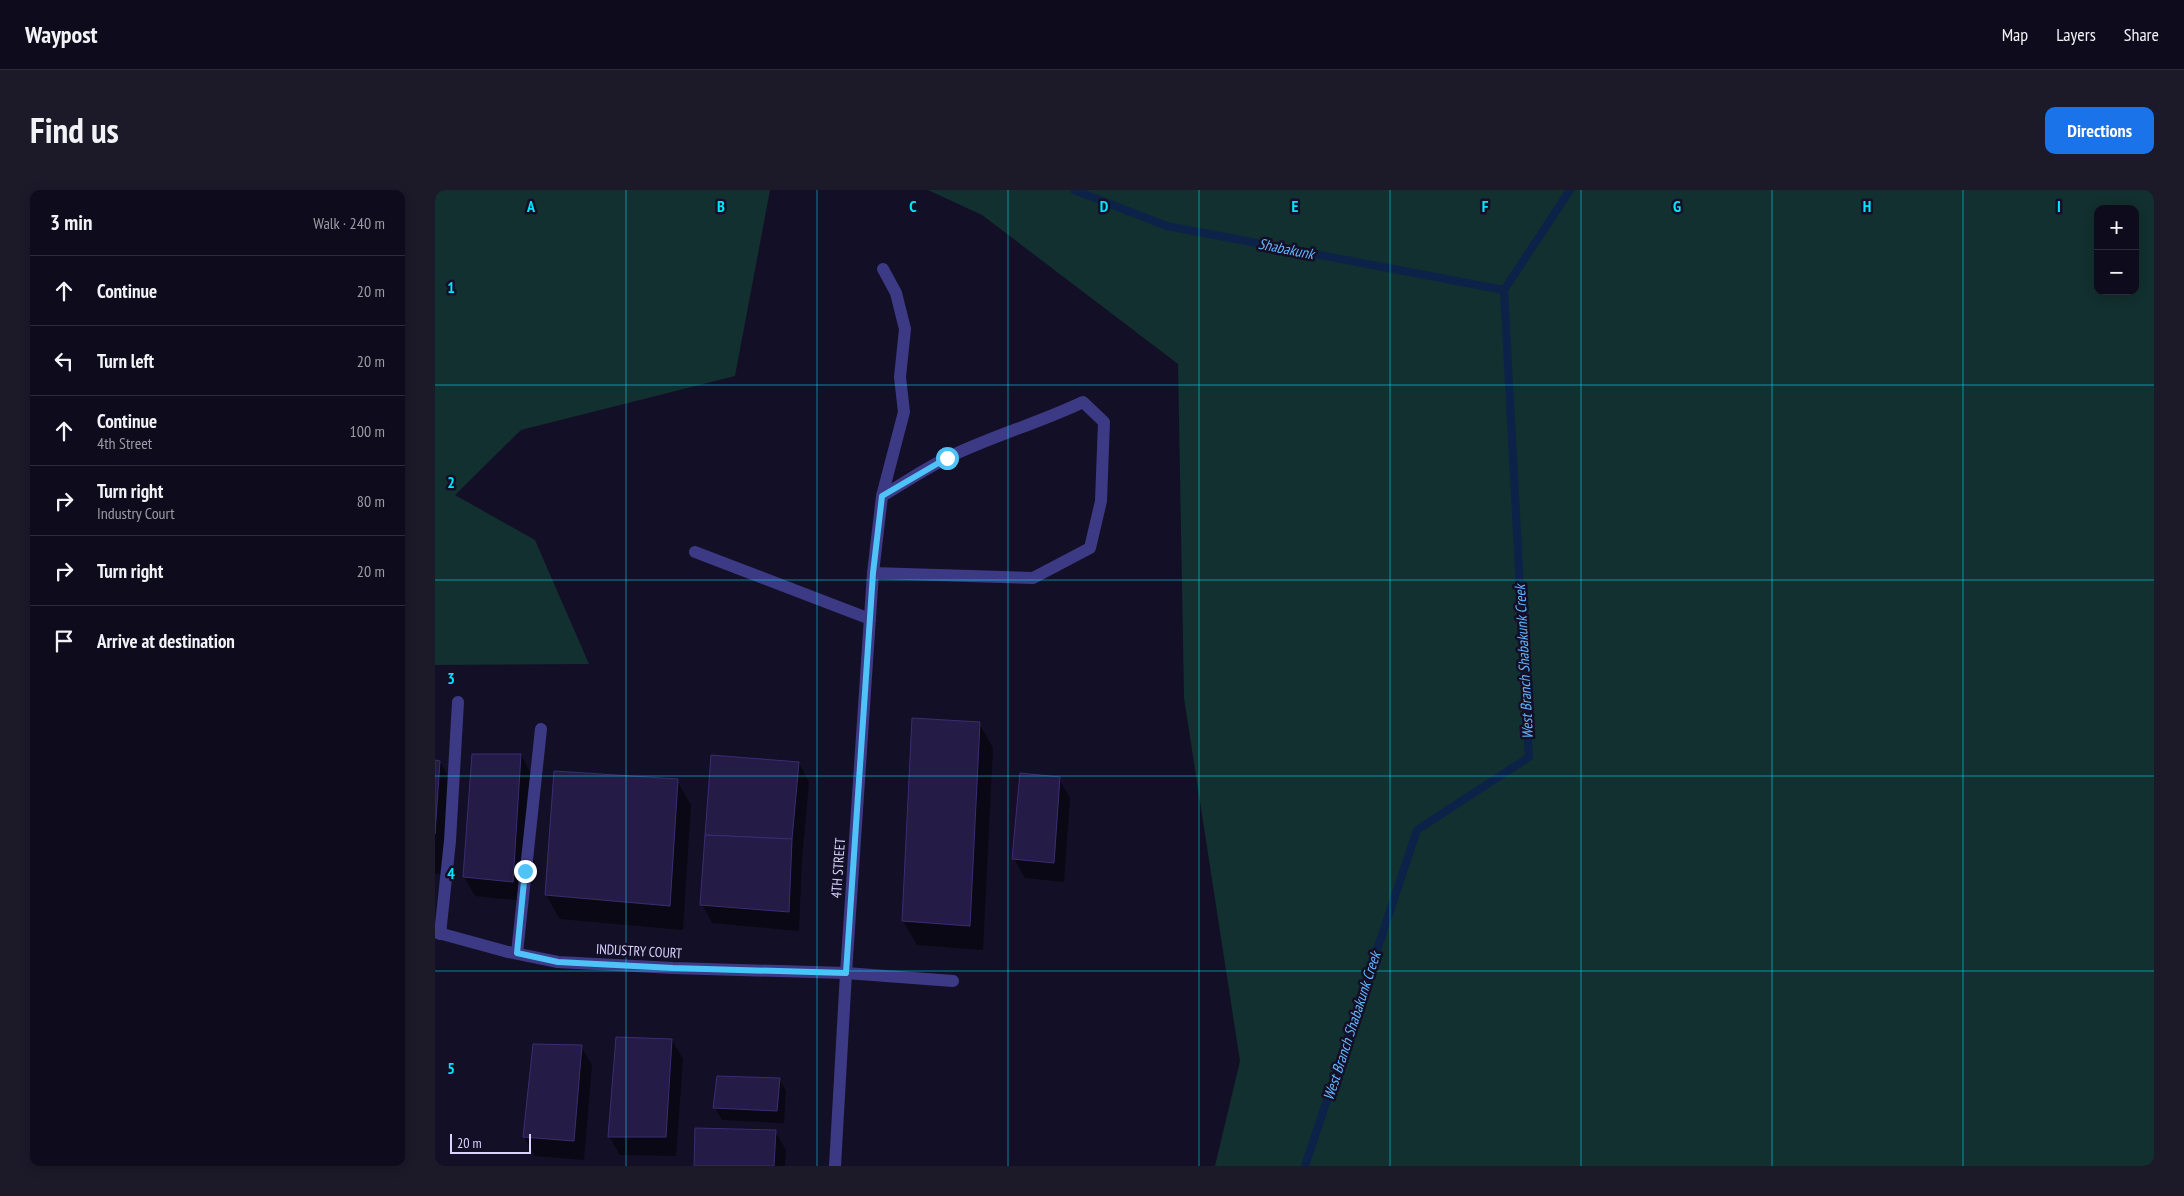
<!DOCTYPE html>
<html lang="en">
<head>
<meta charset="utf-8">
<style>
	:root { --surface:#0e0b1c; --page:#1c1929; --text:#f1f3f6; --muted:#9b9ba3; --line:#2e2b3b; --accent:#1a73e8 }
	body { margin:0; font-family:"PT Sans Narrow",sans-serif; background:var(--page); color:var(--text) }
	.controls { position:absolute; right:15px; top:15px; display:grid; overflow:hidden; border-radius:10px; box-shadow:0 2px 12px #0003 }
	.controls button { width:45px; height:45px; display:grid; place-items:center; padding:0; border:0; border-bottom:1px solid var(--line); background:var(--surface); color:var(--text); font:25px sans-serif }
	.scale { position:absolute; left:15px; bottom:12px; width:81px; box-sizing:border-box; padding-left:5px; border:2px solid #d9d4ff; border-top:0; font-size:14px; line-height:18px; white-space:nowrap; color:#d9d4ff; -webkit-text-stroke:4px #130f26; paint-order:stroke }
	.stop { position:absolute; width:15px; height:15px; margin:-11px; border:4px solid #4fc3f7; border-radius:50%; background:#fff }
	.stop.end { background:#4fc3f7; border-color:#fff; box-shadow:0 1px 5px #0008 }
	.list { margin:0; padding:0; list-style:none }
	h2 { display:flex; justify-content:space-between; align-items:center; height:65px; margin:0; padding:0 20px; font-size:21px }
	h2 small { font-size:16px; font-weight:400; color:var(--muted) }
	.list li { display:grid; grid-template-columns:32px 1fr auto; gap:15px; align-items:center; box-sizing:border-box; height:70px; padding:0 20px; border-top:1px solid var(--line) }
	.list b { display:block; font-size:19px; white-space:nowrap }
	.list p { margin:0; font-size:16px; white-space:nowrap; color:var(--muted) }
	.list em { font-size:16px; font-style:normal; color:var(--muted) }
	.icon { flex:none; width:28px; height:28px; fill:none; stroke:currentColor; stroke-width:2; stroke-linecap:round; stroke-linejoin:round }
	.map { position:relative; flex:none; width:1719px; height:976px; overflow:hidden; border-radius:10px }
	header { display:flex; align-items:center; gap:30px; box-sizing:border-box; height:70px; padding:0 25px; background:var(--surface); border-bottom:1px solid var(--line) }
	header strong { font-size:24px }
	nav { display:flex; gap:28px; margin-inline-start:auto; font-size:18px }
	.intro { display:flex; align-items:center; justify-content:space-between; box-sizing:border-box; height:120px; padding:0 30px }
	h1 { margin:0; font-size:35px }
	.button { padding:12px 22px; border-radius:10px; background:var(--accent); color:#fff; font-size:18px; font-weight:700 }
	main { display:flex; gap:30px; padding:0 30px }
	aside { flex:1; background:var(--surface); border-radius:10px; box-shadow:0 2px 12px #0003 }
	.map>svg:first-child { display:block }
</style>
</head>
<body>
<header>
<strong>Waypost</strong>
<nav><a>Map</a><a>Layers</a><a>Share</a></nav>
</header>
<div class="intro"><h1>Find us</h1><a class="button">Directions</a></div>
<main>
<aside>
<h2>3 min<small>Walk · 240 m</small></h2>
<ul class="list">
<li><svg class="icon" aria-label="ahead" viewBox="0 0 24 24"><path d="M12 20V5M6 11l6-6 6 6"/></svg><div><b>Continue</b></div><em>20 m</em></li>
<li><svg class="icon" aria-label="left" viewBox="0 0 24 24"><path d="M17 20v-9H6M10 6l-5 5 5 5"/></svg><div><b>Turn left</b></div><em>20 m</em></li>
<li><svg class="icon" aria-label="ahead" viewBox="0 0 24 24"><path d="M12 20V5M6 11l6-6 6 6"/></svg><div><b>Continue</b><p>4th Street</p></div><em>100 m</em></li>
<li><svg class="icon" aria-label="right" viewBox="0 0 24 24"><path d="M7 20v-9h11M14 6l5 5-5 5"/></svg><div><b>Turn right</b><p>Industry Court</p></div><em>80 m</em></li>
<li><svg class="icon" aria-label="right" viewBox="0 0 24 24"><path d="M7 20v-9h11M14 6l5 5-5 5"/></svg><div><b>Turn right</b></div><em>20 m</em></li>
<li><svg class="icon" aria-label="arrive" viewBox="0 0 24 24"><path d="M6 21V4h12l-3 4 3 4H6"/></svg><div><b>Arrive at destination</b></div></li>
</ul>
</aside>
<div class="map">
<svg width="1719" height="976" viewBox="0 0 1719 976">
	<rect width="100%" height="100%" fill="#130f26"/>
	<g fill="#12302f" fill-rule="evenodd">
		<polygon points="0,0 335,0 300,186 86,240 20,305 100,350 154,474 0,475"/>
		<path d="M493,0H1719V976H780L805,871L749,508L743,174L547,25ZM1663,19H1700V101H1663Z"/>
	</g>
	<g fill="#0007">
		<polygon points="544,533 558,558 548,760 482,755 468,731"/>
		<polygon points="86,565 96,584 89,711 40,706 29,687 39,566"/>
		<polygon points="0,572 5,572 16,591 9,685 0,684"/>
		<polygon points="364,573 374,592 367,669 364,741 277,733 267,714"/>
		<polygon points="624,589 635,608 629,692 590,688 579,669"/>
		<polygon points="242,591 256,615 248,740 125,729 111,705"/>
		<polygon points="237,850 248,869 241,966 185,965 174,946"/>
		<polygon points="146,857 157,875 149,970 100,966 89,947"/>
		<polygon points="344,889 351,901 349,933 287,930 280,917"/>
		<polygon points="340,941 351,960 350,976 260,976"/>
	</g>
	<g fill="none" stroke-linecap="round" stroke-linejoin="round">
		<g stroke="#0c2248" stroke-width="8">
			<polyline points="639,0 732,36 1069,100"/>
			<polyline points="1069,100 1135,0"/>
			<polyline points="870,976 982,640 1094,567 1069,100"/>
		</g>
	</g>
	<g fill="#241b47" stroke="#3b2d73">
		<polygon points="477,528 545,532 535,736 467,731"/>
		<polygon points="37,564 86,564 78,692 28,687"/>
		<polygon points="276,565 364,572 357,649 270,645"/>
		<polygon points="0,570 5,571 0,644"/>
		<polygon points="119,581 243,589 235,716 110,705"/>
		<polygon points="585,583 625,587 619,673 577,669"/>
		<polygon points="270,645 357,649 354,722 265,715"/>
		<polygon points="181,847 237,849 231,947 173,947"/>
		<polygon points="98,854 147,855 139,951 88,947"/>
		<polygon points="282,886 345,888 342,921 278,918"/>
		<polygon points="260,938 341,940 339,976 259,976"/>
	</g>
	<g fill="none" stroke-linecap="round" stroke-linejoin="round">
		<g stroke="#3d3a85" stroke-width="12">
			<polyline points="260,362 435,429"/>
			<path d="M438,383L598,388L655,358L666,311L669,232L648,212C604,233 557,246 514,267C491,278 469,293 447,306"/>
			<polyline points="0,742 73,762 123,772 238,778 411,783 518,791"/>
			<polyline points="5,744 15,651 23,512"/>
			<polyline points="82,763 106,539"/>
			<polyline points="400,976 411,783 438,383 447,306 469,222 465,187 470,139 461,103 448,79"/>
		</g>
	</g>
	<g fill="none" stroke-linecap="round" stroke-linejoin="round">
		<polyline stroke="#4fc3f7" stroke-width="6" points="90,681 82,763 123,772 238,778 411,783 438,383 447,306 512,268"/>
	</g>
	<path fill="none" stroke="#00e5ff" stroke-width="1" stroke-opacity="0.55" d="M191,0V976M382,0V976M573,0V976M764,0V976M955,0V976M1146,0V976M1337,0V976M1528,0V976M0,195H1719M0,390H1719M0,586H1719M0,781H1719"/>
	<g text-anchor="middle" stroke-width="5" stroke-linejoin="round" paint-order="stroke">
		<g font-size="14" fill="#d9d4ff" stroke="#130f26">
			<text transform="translate(403 678) rotate(-86)" y="5">4TH STREET</text>
			<text transform="translate(204 761) rotate(3)" y="5">INDUSTRY COURT</text>
		</g>
		<g font-size="15" font-style="italic" fill="#62b6ff" stroke="#130f26">
			<text transform="translate(851 59) rotate(11)" y="5">Shabakunk</text>
			<text transform="translate(1089 472) rotate(-93)" y="5">West Branch Shabakunk Creek</text>
			<text transform="translate(917 836) rotate(-72)" y="5">West Branch Shabakunk Creek</text>
		</g>
	</g>
	<g font-size="16" text-anchor="middle" font-weight="bold" fill="#00e5ff" stroke="#130f26" stroke-width="5" stroke-linejoin="round" paint-order="stroke">
		<text x="96" y="22">A</text>
		<text x="286" y="22">B</text>
		<text x="478" y="22">C</text>
		<text x="669" y="22">D</text>
		<text x="860" y="22">E</text>
		<text x="1050" y="22">F</text>
		<text x="1242" y="22">G</text>
		<text x="1432" y="22">H</text>
		<text x="1624" y="22">I</text>
		<text x="16" y="103">1</text>
		<text x="16" y="298">2</text>
		<text x="16" y="494">3</text>
		<text x="16" y="689">4</text>
		<text x="16" y="884">5</text>
	</g>
</svg>
<div class="controls">
<button>+</button>
<button>−</button>
</div>
<div class="scale">20 m</div>
<div class="stop" style="left:512px;top:268px"></div>
<div class="stop end" style="left:90px;top:681px"></div>
</div>
</main>
</body>
</html>
